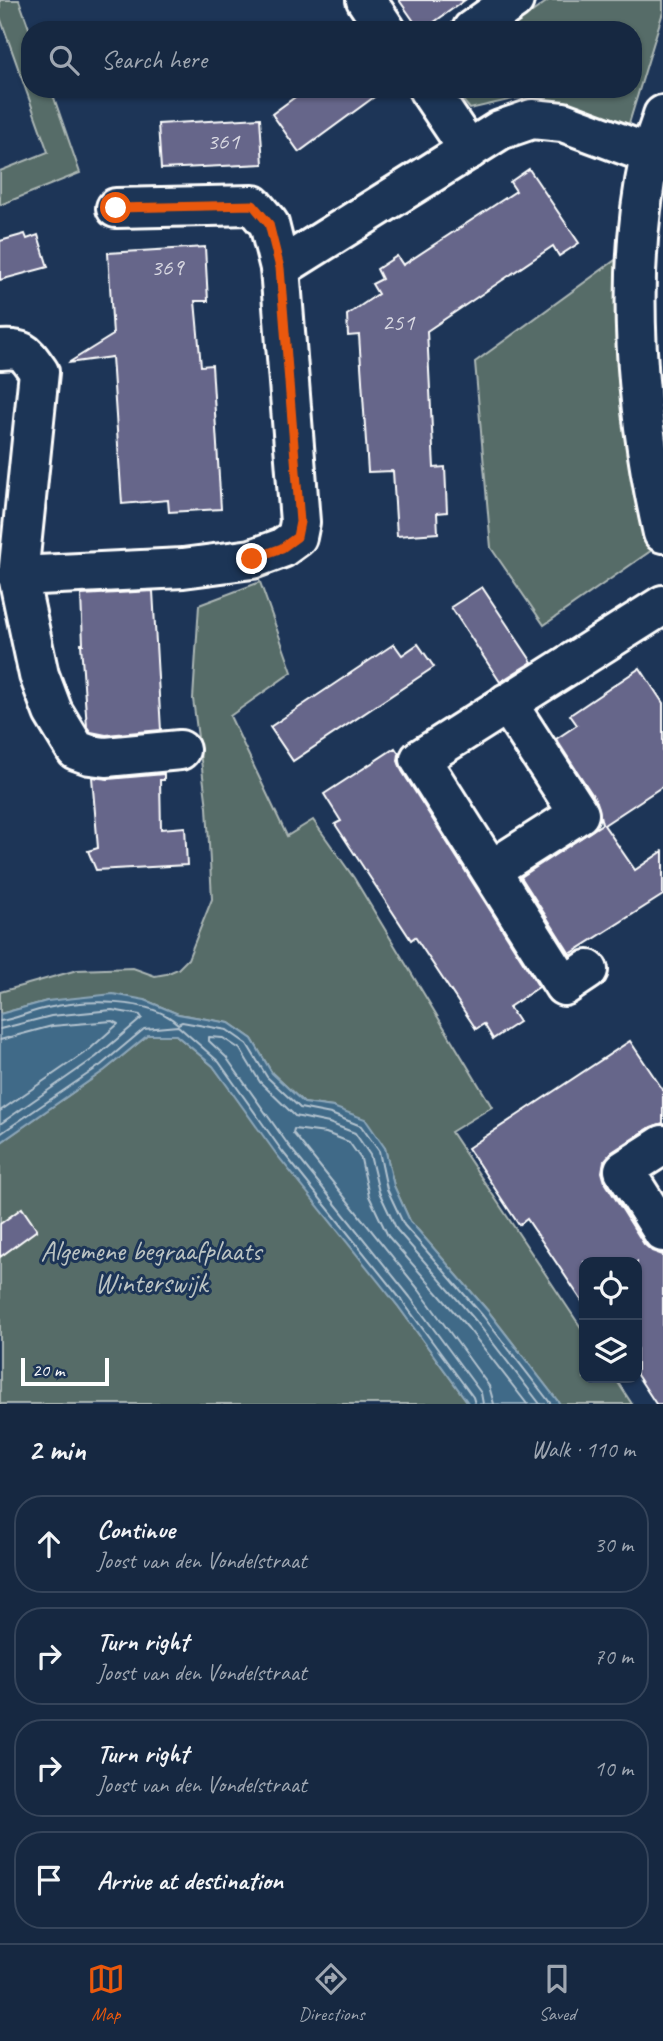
<!DOCTYPE html>
<html lang="en">
<head>
<meta charset="utf-8">
<style>
	:root { --surface:#162841; --page:#1f3048; --text:#f1f3f6; --muted:#9ea6b1; --line:#35445a; --accent:#ea580c }
	body { margin:0; font-family:Caveat,sans-serif; background:var(--page); color:var(--text) }
	.controls { position:absolute; right:21px; bottom:21px; display:grid; overflow:hidden; border-radius:14px; box-shadow:0 2px 5px #0004 }
	.controls button { width:63px; height:63px; display:grid; place-items:center; padding:0; border:0; border-bottom:2px solid var(--line); background:var(--surface); color:var(--text); font:35px sans-serif }
	.scale { position:absolute; left:21px; bottom:18px; width:88px; box-sizing:border-box; padding-left:7px; border:4px solid #fff; border-top:0; font-size:19px; line-height:24px; white-space:nowrap; color:#fff; -webkit-text-stroke:5px #1d3557; paint-order:stroke }
	.stop { position:absolute; width:21px; height:21px; margin:-16px; border:5px solid #ea580c; border-radius:50%; background:#fff }
	.stop.end { background:#ea580c; border-color:#fff; box-shadow:0 2px 7px #0008 }
	.list { margin:0; padding:0; list-style:none }
	h2 { display:flex; justify-content:space-between; align-items:center; height:91px; margin:0; padding:0 28px; font-size:30px }
	h2 small { font-size:23px; font-weight:400; color:var(--muted) }
	.list li { display:grid; grid-template-columns:46px 1fr auto; gap:21px; align-items:center; box-sizing:border-box; height:98px; margin:0 14px 14px; padding:0 14px; border:2px solid var(--line); border-radius:28px }
	.list b { display:block; font-size:26px; white-space:nowrap }
	.list p { margin:0; font-size:23px; white-space:nowrap; color:var(--muted) }
	.list em { font-size:23px; font-style:normal; color:var(--muted) }
	.icon { flex:none; width:38px; height:38px; fill:none; stroke:currentColor; stroke-width:2; stroke-linecap:round; stroke-linejoin:round }
	.map { position:relative; flex:none; width:663px; height:1404px; overflow:hidden }
	.search { position:absolute; background:var(--surface); box-shadow:0 2px 5px #0004; left:21px; right:21px; top:21px; height:77px; display:flex; align-items:center; gap:18px; box-sizing:border-box; padding:0 24px; border-radius:28px; color:var(--muted); font-size:26px }
	.sheet { height:539px; background:var(--surface) }
	nav { display:flex; justify-content:space-around; align-items:center; box-sizing:border-box; height:98px; border-top:2px solid var(--line); background:var(--surface); font-size:19px; color:var(--muted) }
	nav a { display:grid; justify-items:center; gap:4px }
	nav .on { color:var(--accent) }
	.map>svg:first-child { display:block }
</style>
</head>
<body>
<div class="map">
<svg width="663" height="1404" viewBox="0 0 663 1404">
	<rect width="100%" height="100%" fill="#1d3557"/>
	<filter id="ink" filterUnits="userSpaceOnUse"><feTurbulence type="fractalNoise" baseFrequency=".0143" numOctaves="2"/><feDisplacementMap in="SourceGraphic" scale="14" xChannelSelector="R" yChannelSelector="G"/><feConvolveMatrix kernelMatrix="1 2 1 2 8 2 1 2 1" color-interpolation-filters="sRGB"/></filter>
	<g filter="url(#ink)">
		<g fill="#576c68" stroke="#abb6b4" stroke-width="2">
			<polygon points="0,0 19,0 30,31 30,89 51,89 80,173 0,205 0,171 48,152 0,17"/>
			<polygon points="549,0 663,0 663,12 627,130 551,101 517,98 470,109 456,92 455,89 633,89 633,30 507,30"/>
			<polygon points="625,253 635,471 652,550 544,625 491,548 475,362"/>
			<polygon points="260,582 292,672 230,716 287,836 313,820 354,878 492,1107 451,1132 584,1332 584,1378 615,1378 632,1404 560,1404 488,1311 410,1221 394,1186 385,1148 333,1107 304,1103 272,1073 252,1039 229,1023 178,1014 145,1000 47,1001 0,1014 0,992 77,970 133,968 155,976 166,974 178,969 188,959 212,899 207,807 193,699 199,605"/>
			<polygon points="148,1035 176,1035 213,1066 398,1306 469,1404 0,1404 0,1143 105,1070"/>
		</g>
		<polygon fill="#406a88" stroke="#8ca6b8" stroke-width="2" points="113,994 145,1000 178,1014 229,1023 252,1039 272,1073 304,1103 333,1107 365,1119 385,1148 394,1186 410,1221 488,1311 560,1404 469,1404 398,1306 277,1155 213,1066 176,1035 148,1035 105,1070 0,1143 0,1014 47,1001"/>
		<g fill="none" stroke-linecap="round" stroke-linejoin="round">
			<g stroke="#b3c3cf" stroke-width="2">
				<path d="M0,1021C16,1019 31,1011 47,1008C83,1000 150,997 178,1024L182,1022L227,1030L247,1044L267,1077L300,1108L331,1114L361,1126L379,1151L387,1189L404,1225L483,1316L551,1404"/>
				<polyline points="0,1029 51,1016 112,1010 140,1015 142,1018 96,1057 0,1124"/>
				<polyline points="0,1040 52,1026 112,1021 118,1024 90,1049 0,1111"/>
				<polyline points="0,1134 101,1065 144,1029 178,1026 219,1062 282,1151 403,1302 473,1397 475,1404"/>
				<polyline points="483,1404 481,1393 410,1297 289,1146 226,1057 209,1041 209,1037 223,1038 240,1049 260,1082 295,1116 329,1123 355,1133 370,1155 379,1192 397,1230 476,1321 540,1404"/>
				<polyline points="494,1404 489,1386 419,1290 298,1139 293,1133 294,1129 326,1133 349,1142 361,1159 369,1196 388,1236 468,1328 527,1404"/>
			</g>
		</g>
		<g fill="#66668a" stroke="#fff" stroke-width="2">
			<polygon points="399,0 465,0 423,30 420,30"/>
			<polygon points="306,89 385,89 299,152 272,114"/>
			<polygon points="260,118 263,164 161,169 158,124"/>
			<polygon points="529,169 579,243 559,256 553,246 427,331 434,468 445,467 447,512 437,513 438,533 397,536 393,471 368,472 359,335 348,336 347,315 378,294 372,284 382,279 377,269 397,256 403,265 516,191 510,182"/>
			<polygon points="25,234 27,239 38,235 48,267 0,280 0,241"/>
			<polygon points="205,247 208,301 195,301 201,366 212,365 221,509 169,512 168,500 122,504 112,357 68,363 113,335 108,253"/>
			<polygon points="482,587 532,662 500,682 451,607"/>
			<polygon points="153,591 161,730 106,735 91,732 87,727 81,644 83,644 81,595"/>
			<polygon points="394,644 402,655 418,644 434,667 293,761 270,727"/>
			<polygon points="640,668 663,703 663,786 604,825 635,870 663,851 663,895 570,954 521,877 602,824 597,802 556,739 577,725 570,715"/>
			<polygon points="395,748 399,754 398,761 402,771 539,987 509,1007 519,1022 493,1039 484,1024 476,1029 415,937 411,940 335,824 341,821 324,794"/>
			<polygon points="164,774 164,780 160,780 161,829 185,827 187,865 96,870 88,851 98,848 92,777 108,779"/>
			<polygon points="630,1041 663,1090 663,1123 651,1127 612,1152 604,1161 602,1172 605,1182 644,1244 652,1251 663,1255 663,1404 656,1404 637,1375 637,1262 584,1262 584,1304 527,1219 519,1225 468,1148"/>
			<polygon points="22,1208 37,1230 0,1257 0,1224"/>
		</g>
		<g fill="none" stroke-linecap="round" stroke-linejoin="round">
			<defs>
				<g id="minor">
					<polyline points="366,0 386,30"/>
					<polyline points="472,30 514,0"/>
					<polyline points="428,89 469,150"/>
					<path d="M663,115C659,129 653,142 650,156C624,276 636,414 663,533"/>
					<polyline points="280,268 500,130 532,119 563,122 663,159"/>
					<path d="M0,350C25,348 25,353 39,372L18,576L39,675L53,712L76,750L90,755L106,757L180,750"/>
					<polyline points="18,576 183,568 252,559 282,548 297,537 300,522 280,268 269,224 253,205 116,208"/>
					<polyline points="491,870 579,814 507,703"/>
					<polyline points="588,970 564,986 420,759 663,605"/>
					<polyline points="663,1145 624,1170 663,1232"/>
				</g>
			</defs>
			<use href="#minor" stroke="#fff" stroke-width="44"/>
			<use href="#minor" stroke="#1d3557" stroke-width="38"/>
		</g>
	</g>
	<g fill="none" stroke-linecap="round" stroke-linejoin="round" filter="url(#ink)">
		<polyline stroke="#ea580c" stroke-width="9" points="116,208 253,205 269,224 280,268 300,522 297,537 282,548 252,559"/>
	</g>
	<g text-anchor="middle" stroke-width="6" stroke-linejoin="round" paint-order="stroke">
		<g font-size="24" fill="#d9d9e2">
			<text x="223" y="149">361</text>
			<text x="167" y="275">369</text>
			<text x="398" y="330">251</text>
		</g>
		<g font-size="28" fill="#bcc4c3" stroke="#1d3557">
			<text x="151" y="1260">Algemene begraafplaats<tspan x="151" dy="32">Winterswijk</tspan></text>
		</g>
	</g>
</svg>
<div class="controls">
<button><svg class="icon" aria-label="locate" viewBox="0 0 24 24"><circle cx="12" cy="12" r="6"/><path d="M12 2v4M12 18v4M2 12h4M18 12h4"/></svg></button>
<button><svg class="icon" aria-label="layers" viewBox="0 0 24 24"><path d="M12 4l9 5-9 5-9-5zM3 14l9 5 9-5"/></svg></button>
</div>
<div class="scale">20 m</div>
<div class="stop" style="left:116px;top:208px"></div>
<div class="stop end" style="left:252px;top:559px"></div>
<div class="search"><svg class="icon" aria-label="search" viewBox="0 0 24 24"><circle cx="10" cy="10" r="6"/><path d="M15 15l6 6"/></svg>Search here</div>
</div>
<section class="sheet">
<h2>2 min<small>Walk · 110 m</small></h2>
<ul class="list">
<li><svg class="icon" aria-label="ahead" viewBox="0 0 24 24"><path d="M12 20V5M6 11l6-6 6 6"/></svg><div><b>Continue</b><p>Joost van den Vondelstraat</p></div><em>30 m</em></li>
<li><svg class="icon" aria-label="right" viewBox="0 0 24 24"><path d="M7 20v-9h11M14 6l5 5-5 5"/></svg><div><b>Turn right</b><p>Joost van den Vondelstraat</p></div><em>70 m</em></li>
<li><svg class="icon" aria-label="right" viewBox="0 0 24 24"><path d="M7 20v-9h11M14 6l5 5-5 5"/></svg><div><b>Turn right</b><p>Joost van den Vondelstraat</p></div><em>10 m</em></li>
<li><svg class="icon" aria-label="arrive" viewBox="0 0 24 24"><path d="M6 21V4h12l-3 4 3 4H6"/></svg><div><b>Arrive at destination</b></div></li>
</ul>
</section>
<nav>
<a class="on"><svg class="icon" aria-label="map" viewBox="0 0 24 24"><path d="M3 6l6-2 6 2 6-2v14l-6 2-6-2-6 2zM9 4v14M15 6v14"/></svg>Map</a>
<a><svg class="icon" aria-label="directions" viewBox="0 0 24 24"><path d="M12 3l9 9-9 9-9-9zM9 14v-3h6M13 9l2 2-2 2"/></svg>Directions</a>
<a><svg class="icon" aria-label="saved" viewBox="0 0 24 24"><path d="M7 4h10v16l-5-4-5 4z"/></svg>Saved</a>
</nav>
</body>
</html>
